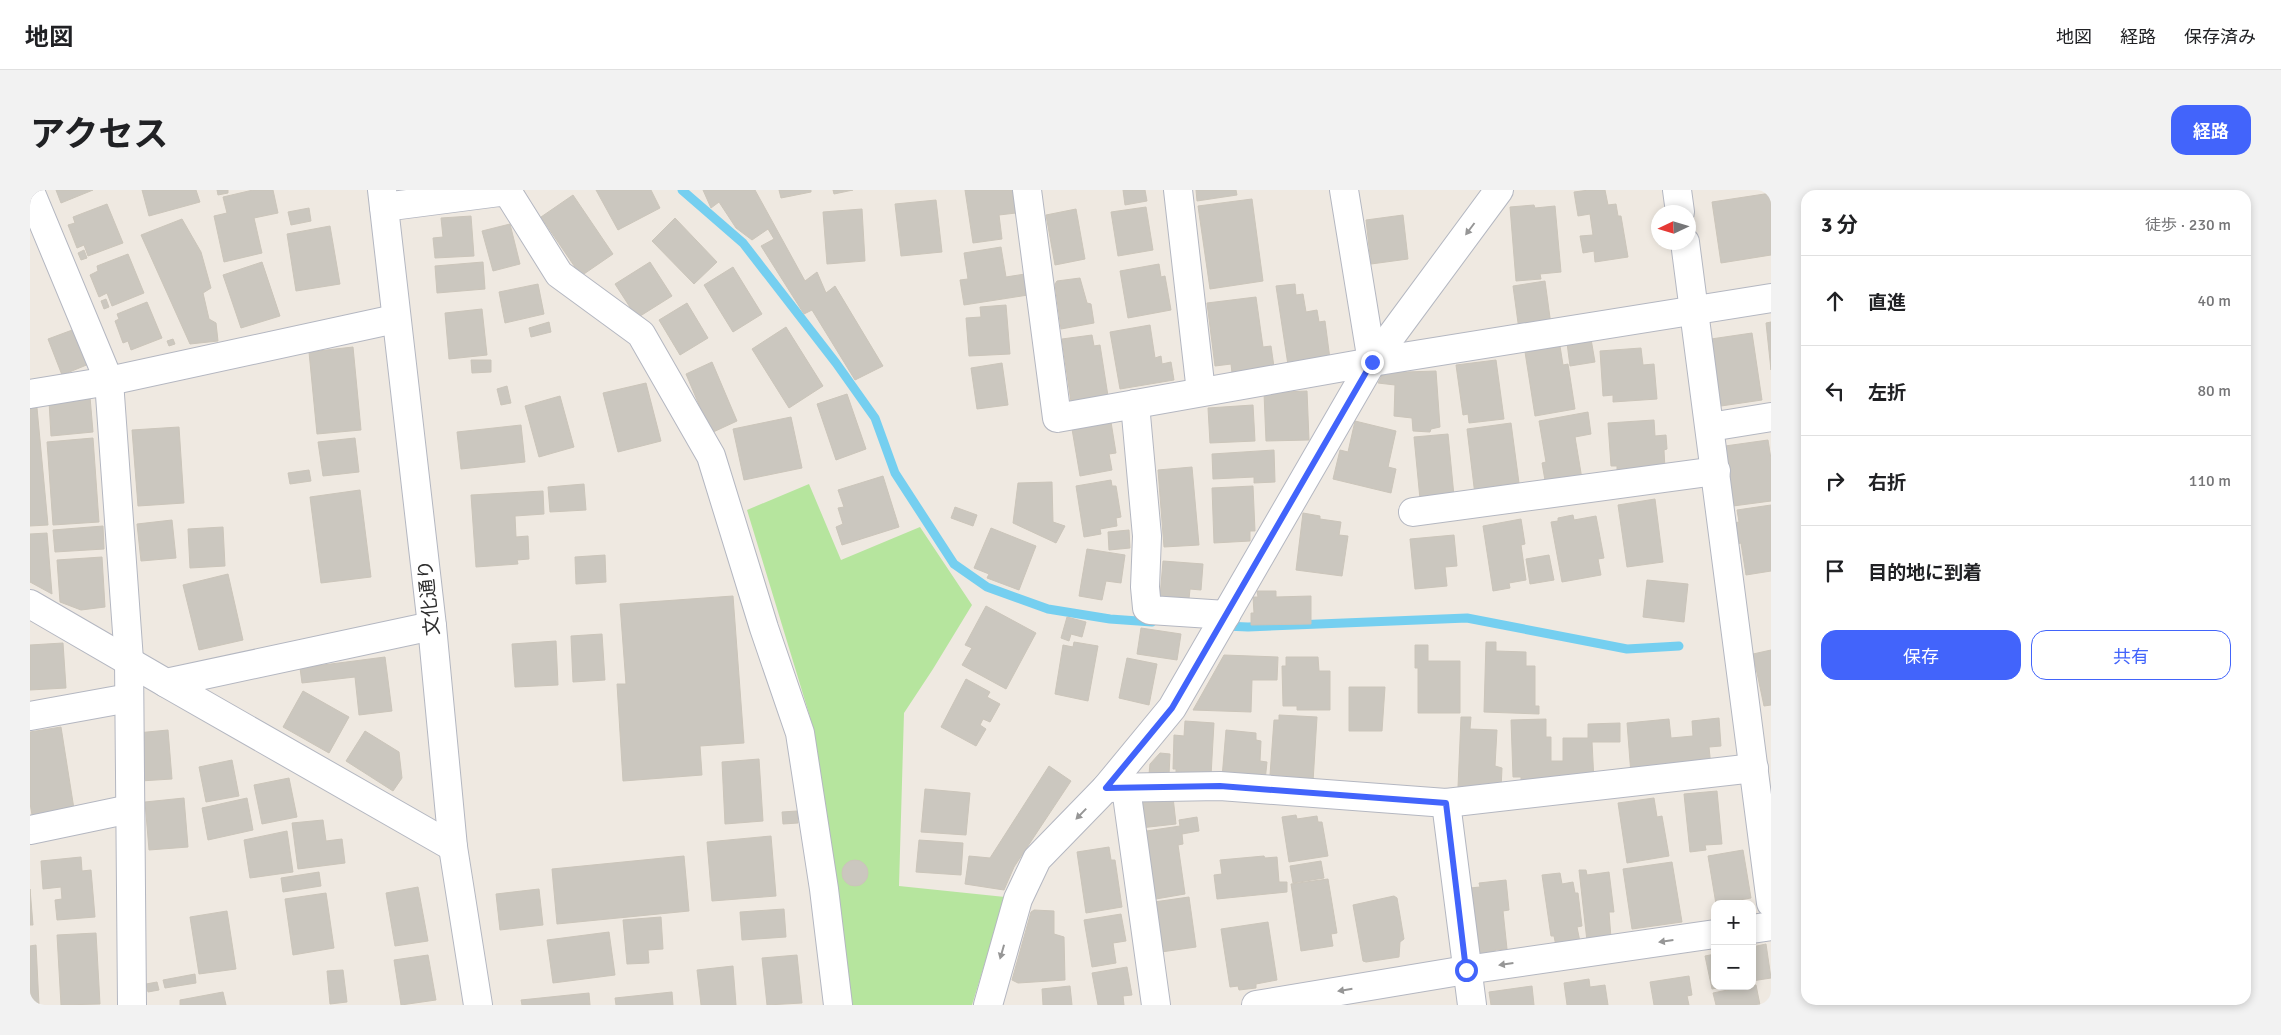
<!DOCTYPE html>
<html lang="ja">
<head>
<meta charset="utf-8">
<style>
	:root { --surface:#fff; --page:#f2f2f2; --text:#202124; --muted:#757577; --line:#e0e0e0; --accent:#4264fb }
	body { margin:0; font-family:Signika,"Noto Sans JP",sans-serif; background:var(--page); color:var(--text) }
	.controls { position:absolute; right:15px; bottom:15px; display:grid; overflow:hidden; border-radius:10px; box-shadow:0 2px 8px #0003 }
	.controls button { width:45px; height:45px; display:grid; place-items:center; padding:0; border:0; border-bottom:1px solid var(--line); background:var(--surface); color:var(--text); font:25px sans-serif }
	.compass { position:absolute; left:1621px; top:15px; width:45px; height:45px; border-radius:50%; background:var(--surface); box-shadow:0 2px 8px #0003; rotate:266deg }
	.stop { position:absolute; width:15px; height:15px; margin:-11px; border:4px solid #4264fb; border-radius:50%; background:#fff }
	.stop.end { background:#4264fb; border-color:#fff; box-shadow:0 1px 5px #0008 }
	.list { margin:0; padding:0; list-style:none }
	h2 { display:flex; justify-content:space-between; align-items:center; height:65px; margin:0; padding:0 20px; font-size:21px }
	h2 small { font-size:16px; font-weight:400; color:var(--muted) }
	.list li { display:grid; grid-template-columns:32px 1fr auto; gap:15px; align-items:center; box-sizing:border-box; height:90px; padding:0 20px; border-top:1px solid var(--line) }
	.list b { display:block; font-size:19px; white-space:nowrap }
	.list em { font-size:16px; font-style:normal; color:var(--muted) }
	.actions { display:flex; gap:10px; padding:15px 20px }
	.actions a { flex:1; padding:11px 0; border:1px solid var(--accent); border-radius:15px; text-align:center; font-size:18px; color:var(--accent) }
	.actions .main { background:var(--accent); color:#fff }
	.icon { flex:none; width:28px; height:28px; fill:none; stroke:currentColor; stroke-width:2; stroke-linecap:round; stroke-linejoin:round }
	.map { position:relative; flex:none; width:1741px; height:815px; overflow:hidden; border-radius:15px }
	header { display:flex; align-items:center; gap:30px; box-sizing:border-box; height:70px; padding:0 25px; background:var(--surface); border-bottom:1px solid var(--line) }
	header strong { font-size:24px }
	nav { display:flex; gap:28px; margin-inline-start:auto; font-size:18px }
	.intro { display:flex; align-items:center; justify-content:space-between; box-sizing:border-box; height:120px; padding:0 30px }
	h1 { margin:0; font-size:35px }
	.button { padding:12px 22px; border-radius:15px; background:var(--accent); color:#fff; font-size:18px; font-weight:700 }
	main { display:flex; gap:30px; padding:0 30px }
	aside { flex:1; background:var(--surface); border-radius:15px; box-shadow:0 2px 8px #0003 }
	.map>svg:first-child { display:block }
</style>
</head>
<body>
<header>
<strong>地図</strong>
<nav><a>地図</a><a>経路</a><a>保存済み</a></nav>
</header>
<div class="intro"><h1>アクセス</h1><a class="button">経路</a></div>
<main>
<div class="map">
<svg width="1741" height="815" viewBox="0 0 1741 815">
	<rect width="100%" height="100%" fill="#efe9e1"/>
	<polygon fill="#b6e59e" points="779,294 811,370 890,337 942,415 903,479 874,523 869,696 975,707 942,815 821,815 780,527 717,320"/>
	<g fill="none" stroke-linecap="round" stroke-linejoin="round">
		<g stroke="#75cff0" stroke-width="9">
			<polyline points="652,0 713,53 806,173 845,228 865,283 924,374 957,397 1018,419 1080,429 1122,432"/>
			<polyline points="1195,436 1218,437 1437,428 1597,459 1649,456"/>
		</g>
	</g>
	<g fill="#cbc7bf" stroke="#cbc5ba">
		<polygon points="26,0 63,0 31,13"/>
		<polygon points="112,0 166,0 170,12 119,26"/>
		<polygon points="187,0 198,0 198,3 188,5"/>
		<polygon points="223,0 243,0 248,23 224,28 232,63 194,72 184,26 197,23 193,7"/>
		<polygon points="566,0 621,0 630,18 588,40"/>
		<polygon points="673,0 725,0 775,91 787,82 796,103 805,96 853,176 825,190 782,120 774,124 731,56 744,49 738,39 722,50 706,38 689,12 681,18"/>
		<polygon points="749,0 781,0 781,2 751,8"/>
		<polygon points="803,0 823,0 804,4"/>
		<polygon points="935,0 982,0 986,23 969,25 972,49 943,53"/>
		<polygon points="1093,0 1115,0 1117,11 1095,15"/>
		<polygon points="1166,0 1206,0 1207,5 1167,11"/>
		<polygon points="1559,0 1575,0 1578,15 1586,14 1588,26 1591,26 1598,67 1565,72 1564,61 1553,63 1550,46 1563,45 1560,24 1548,26 1544,2"/>
		<polygon points="1741,3 1741,65 1691,73 1682,12"/>
		<polygon points="543,5 583,64 551,86 511,27"/>
		<polygon points="1222,9 1233,91 1180,99 1168,16"/>
		<polygon points="906,10 912,62 871,66 865,14"/>
		<polygon points="77,14 93,53 58,66 54,55 47,58 38,35 45,33 43,27"/>
		<polygon points="1504,15 1505,18 1525,16 1531,82 1510,84 1511,89 1486,91 1480,17"/>
		<polygon points="1116,17 1123,60 1088,66 1081,22"/>
		<polygon points="279,18 281,31 261,35 258,22"/>
		<polygon points="832,19 835,71 797,74 793,22"/>
		<polygon points="1046,19 1055,69 1025,75 1016,25"/>
		<polygon points="1373,25 1378,69 1341,74 1336,30"/>
		<polygon points="441,26 444,66 405,68 403,48 413,47 411,28"/>
		<polygon points="645,28 687,72 664,94 622,51"/>
		<polygon points="152,29 171,62 181,98 173,103 179,129 186,133 188,151 160,154 111,45"/>
		<polygon points="480,34 490,74 463,81 452,41"/>
		<polygon points="300,36 310,94 266,101 257,44"/>
		<polygon points="971,57 976,87 995,84 998,105 934,115 930,90 938,89 934,63"/>
		<polygon points="54,60 57,68 51,70 48,63"/>
		<polygon points="98,64 114,103 82,116 77,103 69,107 60,85 68,81 67,76"/>
		<polygon points="232,72 250,126 211,138 193,85"/>
		<polygon points="453,72 455,99 407,103 405,76"/>
		<polygon points="620,72 642,106 607,128 585,94"/>
		<polygon points="1129,74 1131,87 1135,86 1141,120 1098,128 1090,81"/>
		<polygon points="703,77 732,124 703,142 674,95"/>
		<polygon points="1050,88 1057,113 1061,114 1064,133 1031,139 1025,94 1027,91"/>
		<polygon points="1515,91 1521,135 1489,140 1483,96"/>
		<polygon points="508,94 514,124 475,133 469,102"/>
		<polygon points="1265,94 1266,105 1273,104 1276,122 1287,120 1289,132 1295,131 1300,169 1258,175 1246,96"/>
		<polygon points="1226,107 1233,157 1241,156 1244,177 1202,183 1201,174 1185,176 1177,113"/>
		<polygon points="76,109 79,117 74,119 71,111"/>
		<polygon points="117,112 132,148 101,160 98,151 93,153 85,131 89,129 87,124"/>
		<polygon points="657,113 678,148 650,165 629,130"/>
		<polygon points="976,115 980,164 939,166 936,128 951,127 950,117"/>
		<polygon points="452,119 457,165 419,169 415,123"/>
		<polygon points="519,132 521,142 501,147 499,138"/>
		<polygon points="1741,132 1741,180 1736,133"/>
		<polygon points="1120,135 1125,168 1131,166 1132,174 1141,172 1144,190 1090,199 1080,142"/>
		<polygon points="756,137 793,196 759,218 722,159"/>
		<polygon points="45,139 59,174 32,185 18,149"/>
		<polygon points="1722,143 1732,210 1691,216 1681,149"/>
		<polygon points="1062,145 1064,156 1070,155 1078,206 1041,212 1032,149"/>
		<polygon points="143,149 145,154 139,156 137,151"/>
		<polygon points="1561,149 1565,172 1540,176 1537,153"/>
		<polygon points="1530,156 1533,175 1538,174 1545,219 1505,226 1495,162"/>
		<polygon points="323,157 331,240 287,244 279,162"/>
		<polygon points="1611,158 1613,175 1624,174 1627,209 1583,212 1583,205 1573,206 1570,161"/>
		<polygon points="441,170 461,170 461,182 442,183"/>
		<polygon points="1466,170 1474,229 1439,233 1438,224 1433,225 1426,175"/>
		<polygon points="682,172 707,231 681,243 656,184"/>
		<polygon points="972,173 978,215 947,219 941,178"/>
		<polygon points="1375,177 1376,182 1406,181 1410,237 1401,239 1400,242 1383,241 1382,228 1364,226 1365,195 1348,193 1356,178"/>
		<polygon points="616,193 631,251 588,262 573,203"/>
		<polygon points="477,196 481,213 471,215 467,199"/>
		<polygon points="1277,201 1279,250 1236,251 1234,203"/>
		<polygon points="817,204 836,259 806,270 787,214"/>
		<polygon points="530,206 544,257 509,267 495,216"/>
		<polygon points="60,207 63,242 21,246 19,211"/>
		<polygon points="1223,215 1225,251 1180,253 1178,218"/>
		<polygon points="7,218 18,335 0,336 0,219"/>
		<polygon points="1558,222 1561,244 1545,247 1552,289 1516,296 1512,273 1516,272 1509,231"/>
		<polygon points="761,227 772,278 714,290 703,239"/>
		<polygon points="1624,230 1625,246 1636,245 1637,259 1634,260 1635,279 1587,282 1587,276 1581,276 1578,233"/>
		<polygon points="1325,231 1366,241 1358,277 1366,279 1361,303 1303,289 1310,260 1318,262"/>
		<polygon points="1081,232 1086,263 1079,264 1082,280 1050,286 1042,239"/>
		<polygon points="1481,233 1489,293 1463,296 1464,302 1445,305 1437,239"/>
		<polygon points="491,235 495,272 431,279 427,242"/>
		<polygon points="149,237 154,313 108,316 102,240"/>
		<polygon points="1418,244 1424,306 1390,309 1384,247"/>
		<polygon points="63,248 69,332 23,335 17,252"/>
		<polygon points="325,248 329,282 293,286 288,252"/>
		<polygon points="1738,250 1741,269 1741,311 1703,316 1695,256"/>
		<polygon points="1244,260 1245,292 1224,293 1224,287 1183,289 1182,264"/>
		<polygon points="1162,277 1169,355 1134,357 1128,280"/>
		<polygon points="279,280 281,291 260,294 258,283"/>
		<polygon points="853,286 869,337 812,355 806,337 813,334 808,318 814,317 808,300"/>
		<polygon points="1081,290 1082,296 1086,296 1091,327 1086,328 1087,336 1070,339 1071,344 1054,347 1046,296"/>
		<polygon points="1022,292 1023,332 1035,336 1026,353 983,333 988,293"/>
		<polygon points="554,294 556,320 520,322 518,297"/>
		<polygon points="1223,296 1225,341 1220,341 1220,351 1184,353 1182,298"/>
		<polygon points="330,300 341,387 291,393 280,307"/>
		<polygon points="513,301 514,324 485,326 486,347 498,346 499,369 487,370 488,374 446,377 441,305"/>
		<polygon points="1625,309 1633,372 1597,377 1588,315"/>
		<polygon points="1741,315 1741,381 1716,385 1711,353 1707,354 1704,333 1709,332 1707,320"/>
		<polygon points="925,317 947,325 943,336 921,328"/>
		<polygon points="1273,323 1290,326 1290,329 1311,332 1309,345 1318,346 1312,386 1266,380"/>
		<polygon points="1543,325 1544,330 1566,326 1574,368 1568,369 1571,385 1532,392 1521,332 1528,331 1528,328"/>
		<polygon points="1491,329 1495,354 1491,355 1496,390 1479,393 1480,398 1463,401 1453,336"/>
		<polygon points="142,330 146,368 111,371 107,334"/>
		<polygon points="73,336 74,359 25,362 23,340"/>
		<polygon points="193,337 195,376 160,378 158,339"/>
		<polygon points="961,338 1006,356 989,400 957,388 959,384 944,378"/>
		<polygon points="1099,340 1100,358 1079,360 1078,342"/>
		<polygon points="17,343 22,404 0,392 0,344"/>
		<polygon points="1424,345 1427,376 1415,377 1417,396 1385,399 1380,349"/>
		<polygon points="1057,359 1095,365 1091,393 1076,391 1072,410 1049,406"/>
		<polygon points="575,365 576,392 546,394 545,367"/>
		<polygon points="1519,365 1524,390 1500,394 1496,369"/>
		<polygon points="72,367 75,417 51,420 30,412 27,370"/>
		<polygon points="1133,371 1173,374 1171,400 1160,399 1159,409 1130,407"/>
		<polygon points="198,384 213,450 169,460 153,395"/>
		<polygon points="1617,390 1658,394 1654,432 1613,427"/>
		<polygon points="1227,401 1246,401 1246,407 1281,406 1281,434 1221,435 1221,423 1224,423 1223,407 1228,407"/>
		<polygon points="703,406 714,553 670,556 672,585 593,591 587,494 596,494 590,414"/>
		<polygon points="956,416 1006,443 976,499 932,475 942,458 935,455"/>
		<polygon points="1037,427 1056,432 1052,447 1041,444 1039,451 1031,448"/>
		<polygon points="1111,438 1151,444 1147,470 1107,464"/>
		<polygon points="572,444 575,490 543,492 541,446"/>
		<polygon points="526,451 528,495 485,497 482,454"/>
		<polygon points="1044,452 1068,456 1058,511 1025,504 1033,455 1043,457"/>
		<polygon points="1456,452 1466,452 1466,461 1496,462 1496,476 1505,476 1505,516 1509,516 1509,524 1454,522"/>
		<polygon points="33,453 36,498 0,500 0,455"/>
		<polygon points="1385,455 1398,455 1398,471 1430,471 1430,523 1388,523 1388,478 1385,478"/>
		<polygon points="1741,460 1741,515 1734,516 1723,464"/>
		<polygon points="1194,465 1248,467 1247,490 1222,490 1221,522 1163,520"/>
		<polygon points="355,467 362,521 329,525 325,487 272,493 270,478"/>
		<polygon points="1256,467 1288,467 1289,481 1300,481 1300,520 1267,520 1267,516 1253,516 1252,476 1256,476"/>
		<polygon points="1097,468 1127,474 1119,515 1089,508"/>
		<polygon points="936,489 960,502 957,507 970,514 960,532 953,529 950,535 956,539 946,556 911,537"/>
		<polygon points="1319,497 1355,497 1352,541 1319,541"/>
		<polygon points="273,501 319,527 299,563 253,537"/>
		<polygon points="1249,525 1287,527 1283,592 1254,592 1254,586 1240,585 1244,530 1249,530"/>
		<polygon points="1431,527 1441,527 1440,539 1467,540 1465,576 1472,578 1471,599 1428,597"/>
		<polygon points="1689,528 1691,556 1679,557 1681,577 1601,584 1597,533 1639,529 1641,548 1663,546 1662,531"/>
		<polygon points="1516,529 1516,547 1521,547 1521,571 1533,571 1533,548 1558,548 1558,534 1590,533 1590,552 1562,552 1564,591 1491,593 1491,587 1483,587 1481,530"/>
		<polygon points="1155,531 1184,533 1181,586 1146,585 1146,579 1143,579 1144,545 1154,546"/>
		<polygon points="31,537 44,619 2,625 0,613 0,542"/>
		<polygon points="138,540 142,589 110,591 107,543"/>
		<polygon points="1196,540 1226,543 1226,550 1231,551 1230,571 1237,572 1235,591 1192,588"/>
		<polygon points="335,541 369,562 372,588 363,601 316,571"/>
		<polygon points="1130,563 1140,564 1139,585 1119,584 1120,574"/>
		<polygon points="729,569 733,631 695,634 692,572"/>
		<polygon points="202,570 209,606 176,612 169,577"/>
		<polygon points="1019,576 1041,591 984,677 974,700 935,694 939,666 960,668"/>
		<polygon points="259,588 267,627 232,634 224,595"/>
		<polygon points="895,599 940,603 936,645 891,642"/>
		<polygon points="1687,601 1692,654 1675,655 1676,660 1660,662 1654,604"/>
		<polygon points="1143,607 1146,634 1110,638 1107,611"/>
		<polygon points="154,608 158,657 119,660 115,612"/>
		<polygon points="217,608 223,640 178,650 172,618"/>
		<polygon points="1624,608 1627,627 1632,626 1639,666 1597,673 1588,613"/>
		<polygon points="767,621 768,633 753,634 752,622"/>
		<polygon points="1266,625 1267,629 1287,626 1288,632 1292,632 1298,666 1259,672 1252,627"/>
		<polygon points="1167,627 1169,641 1152,644 1153,654 1148,655 1155,704 1120,710 1110,642 1150,636 1149,630"/>
		<polygon points="293,630 296,651 312,649 315,673 268,679 262,633"/>
		<polygon points="257,641 263,682 220,688 214,650"/>
		<polygon points="741,646 746,706 682,711 677,652"/>
		<polygon points="889,650 933,653 931,685 886,682"/>
		<polygon points="1079,657 1081,670 1085,670 1092,717 1056,723 1047,662"/>
		<polygon points="1713,660 1721,708 1686,714 1678,666"/>
		<polygon points="654,666 659,721 527,734 522,679"/>
		<polygon points="1234,666 1235,668 1247,667 1249,692 1257,692 1257,702 1187,709 1184,685 1192,684 1190,670"/>
		<polygon points="51,667 52,681 61,680 65,727 27,730 25,710 32,709 31,697 13,699 11,671"/>
		<circle cx="825" cy="683" r="13"/>
		<polygon points="1291,671 1294,688 1263,693 1260,676"/>
		<polygon points="1642,672 1652,732 1602,739 1593,679"/>
		<polygon points="1549,680 1556,680 1557,685 1579,682 1584,722 1579,722 1581,748 1557,751"/>
		<polygon points="289,682 291,696 253,702 251,688"/>
		<polygon points="1530,683 1532,694 1543,692 1545,703 1548,703 1552,736 1547,737 1550,752 1526,756 1524,746 1521,746 1512,685"/>
		<polygon points="1298,689 1307,743 1301,744 1303,756 1271,761 1261,694"/>
		<polygon points="1476,690 1479,720 1473,721 1477,759 1465,760 1467,770 1439,762 1440,698 1450,697 1449,693"/>
		<polygon points="388,697 398,751 365,756 356,703"/>
		<polygon points="0,699 3,735 0,735"/>
		<polygon points="509,699 513,735 470,740 466,704"/>
		<polygon points="296,703 304,758 263,765 255,709"/>
		<polygon points="1364,706 1367,708 1374,749 1370,752 1369,767 1336,772 1333,771 1323,715"/>
		<polygon points="1159,707 1166,757 1124,763 1117,713"/>
		<polygon points="754,719 756,747 712,750 710,722"/>
		<polygon points="1004,720 1024,721 1024,744 1034,747 1035,790 988,793 982,790 1001,722"/>
		<polygon points="197,721 206,779 169,784 160,727"/>
		<polygon points="1091,724 1096,751 1083,753 1086,773 1062,777 1054,730"/>
		<polygon points="631,727 633,759 618,760 619,773 597,774 593,730"/>
		<polygon points="1238,732 1247,790 1226,794 1226,798 1209,800 1208,796 1200,797 1191,739"/>
		<polygon points="579,742 585,785 523,793 517,750"/>
		<polygon points="66,743 70,814 31,815 27,745"/>
		<polygon points="1736,754 1741,788 1722,791 1722,757"/>
		<polygon points="6,755 9,815 0,815 0,756"/>
		<polygon points="1685,764 1685,796 1697,796 1682,799 1675,766"/>
		<polygon points="398,765 406,810 371,815 364,770"/>
		<polygon points="767,765 772,813 737,815 732,768"/>
		<polygon points="703,776 706,815 671,815 667,780"/>
		<polygon points="1097,777 1102,805 1093,806 1094,815 1068,815 1062,783"/>
		<polygon points="313,780 317,812 300,814 297,781"/>
		<polygon points="165,784 166,793 135,798 133,790"/>
		<polygon points="1659,786 1662,805 1657,806 1659,815 1624,815 1620,792"/>
		<polygon points="1559,789 1560,797 1575,795 1578,815 1537,815 1534,793"/>
		<polygon points="127,792 129,800 118,802 116,794"/>
		<polygon points="1722,795 1726,795 1730,815 1686,815 1683,803"/>
		<polygon points="1040,796 1042,815 1013,815 1012,799"/>
		<polygon points="1502,796 1504,815 1461,815 1459,802"/>
		<polygon points="193,802 196,815 150,815 150,810"/>
		<polygon points="642,802 643,815 586,815 585,808"/>
		<polygon points="559,803 560,815 492,815 491,810"/>
	</g>
	<g fill="none" stroke-linecap="round" stroke-linejoin="round">
		<defs>
			<g id="minor">
				<polyline points="352,0 402,436 423,657 448,815"/>
				<polyline points="997,0 1027,228 1342,172 1741,108"/>
				<polyline points="1148,0 1171,202"/>
				<polyline points="1314,0 1342,172"/>
				<polyline points="1647,0 1650,22"/>
				<polyline points="0,1 79,191 99,470 102,815"/>
				<polyline points="354,17 477,1 529,84 611,144 681,266 734,438 770,543 794,699 808,815"/>
				<polyline points="1655,52 1741,713"/>
				<polyline points="0,204 79,191 365,129"/>
				<polyline points="1105,214 1117,346 1115,397 1117,418 1120,420 1196,425"/>
				<polyline points="1680,237 1741,227"/>
				<polyline points="1383,322 1686,281"/>
				<polyline points="0,414 136,493 402,436"/>
				<polyline points="136,493 423,657"/>
				<polyline points="0,526 99,508"/>
				<polyline points="1076,598 1190,596 1416,613 1724,578"/>
				<polyline points="1096,598 1126,815"/>
				<polyline points="1416,613 1442,815"/>
				<polyline points="0,640 100,619"/>
				<polyline points="1722,739 1741,736"/>
				<polyline points="958,815 988,709 1007,669 1076,598 1142,518 1342,172 1469,0"/>
				<polyline points="1226,815 1436,780 1685,744"/>
			</g>
		</defs>
		<use href="#minor" stroke="#b4b7c1" stroke-width="30"/>
		<use href="#minor" stroke="#fff" stroke-width="28"/>
	</g>
	<defs><path id="oneway-solid" d="M-6-.8H1V-3.2L6.5 0L1 3.2V.8H-6Z" transform="scale(1.25)"/></defs>
	<g fill="#969696">
		<use href="#oneway-solid" transform="translate(1440 39) rotate(127)"/>
		<use href="#oneway-solid" transform="translate(1051 624) rotate(134)"/>
		<use href="#oneway-solid" transform="translate(1636 751) rotate(172)"/>
		<use href="#oneway-solid" transform="translate(972 762) rotate(106)"/>
		<use href="#oneway-solid" transform="translate(1476 774) rotate(172)"/>
		<use href="#oneway-solid" transform="translate(1315 800) rotate(171)"/>
	</g>
	<g fill="none" stroke-linecap="round" stroke-linejoin="round">
		<polyline stroke="#4264fb" stroke-width="6" points="1342,172 1142,518 1076,598 1190,596 1416,613 1436,780"/>
	</g>
	<g text-anchor="middle" stroke-width="4.5" stroke-linejoin="round" paint-order="stroke">
		<g font-size="19" fill="#2e2e2e" stroke="#fff">
			<text transform="translate(398 408) rotate(-96)" y="7">文化通り</text>
		</g>
	</g>
</svg>
<div class="controls">
<button>+</button>
<button>−</button>
</div>
<svg class="compass" viewBox="-18 -18 36 36"><path d="M0-13l5 13h-10z" fill="#e53935"/><path d="M0 13l5-13h-10z" fill="#757577"/></svg>
<div class="stop" style="left:1436px;top:780px"></div>
<div class="stop end" style="left:1342px;top:172px"></div>
</div>
<aside>
<h2>3 分<small>徒歩 · 230 m</small></h2>
<ul class="list">
<li><svg class="icon" aria-label="ahead" viewBox="0 0 24 24"><path d="M12 20V5M6 11l6-6 6 6"/></svg><div><b>直進</b></div><em>40 m</em></li>
<li><svg class="icon" aria-label="left" viewBox="0 0 24 24"><path d="M17 20v-9H6M10 6l-5 5 5 5"/></svg><div><b>左折</b></div><em>80 m</em></li>
<li><svg class="icon" aria-label="right" viewBox="0 0 24 24"><path d="M7 20v-9h11M14 6l5 5-5 5"/></svg><div><b>右折</b></div><em>110 m</em></li>
<li><svg class="icon" aria-label="arrive" viewBox="0 0 24 24"><path d="M6 21V4h12l-3 4 3 4H6"/></svg><div><b>目的地に到着</b></div></li>
</ul>
<div class="actions"><a class="main">保存</a><a>共有</a></div>
</aside>
</main>
</body>
</html>
